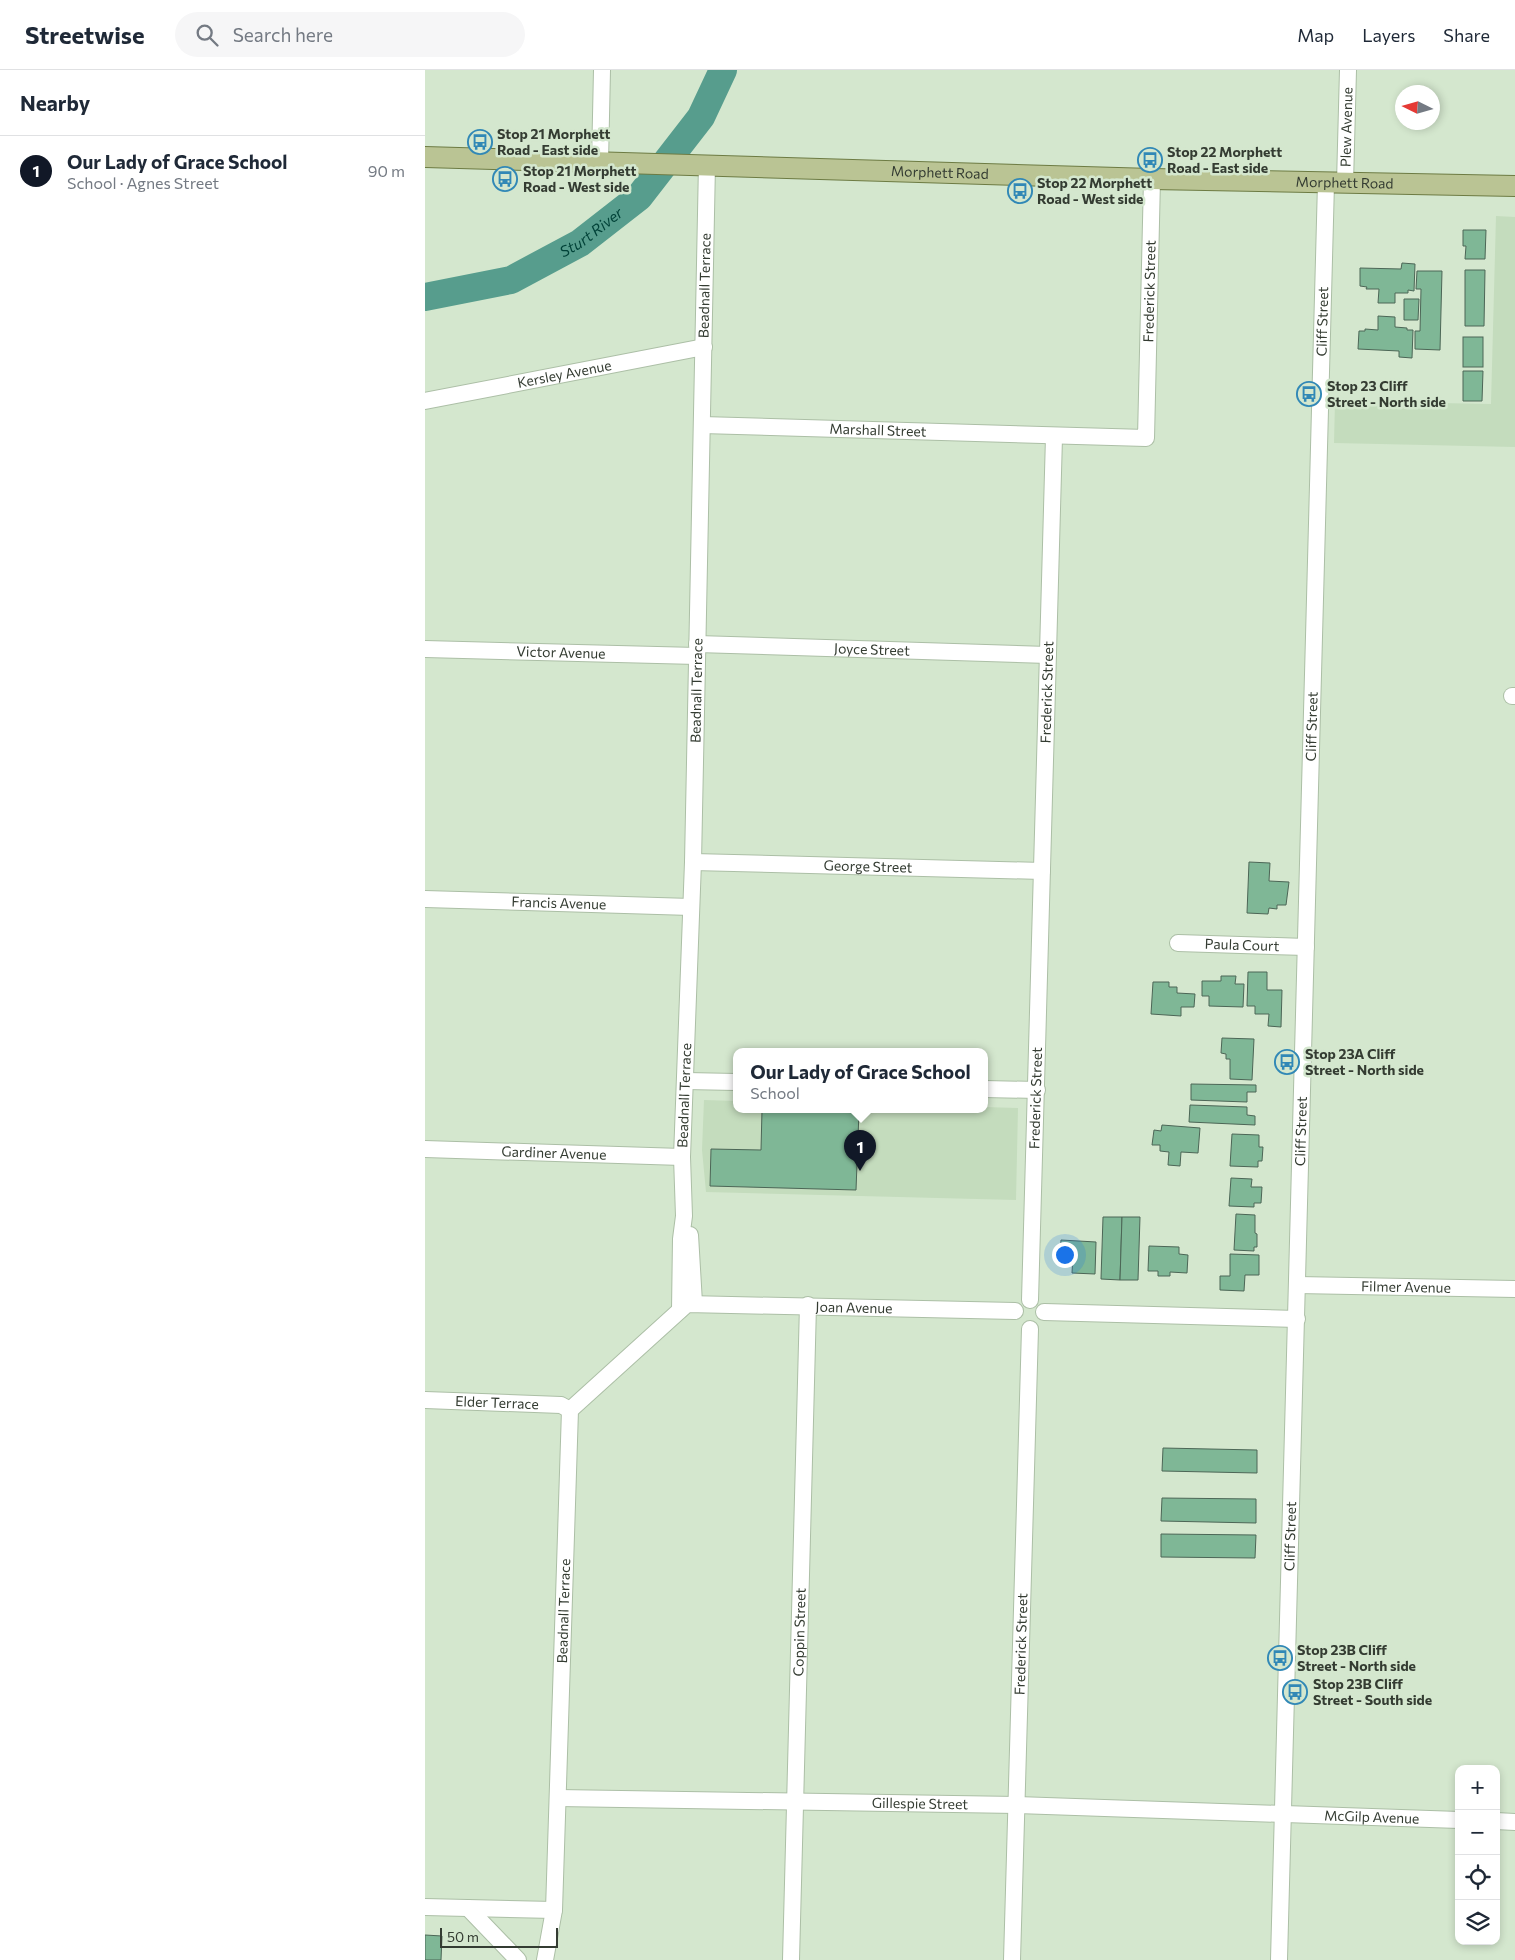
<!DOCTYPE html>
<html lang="en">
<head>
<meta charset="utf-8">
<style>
	:root { --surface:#fff; --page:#f6f6f7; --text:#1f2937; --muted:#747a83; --line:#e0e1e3; --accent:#111827 }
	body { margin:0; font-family:Commissioner,sans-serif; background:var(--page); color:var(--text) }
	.controls { position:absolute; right:15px; bottom:15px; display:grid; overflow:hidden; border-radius:10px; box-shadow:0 2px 8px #0003 }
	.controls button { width:45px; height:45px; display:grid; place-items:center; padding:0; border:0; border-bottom:1px solid var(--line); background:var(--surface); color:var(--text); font:25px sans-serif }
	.compass { position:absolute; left:970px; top:15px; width:45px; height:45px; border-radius:50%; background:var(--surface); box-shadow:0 2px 8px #0003; rotate:275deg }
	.scale { position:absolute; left:15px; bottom:12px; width:118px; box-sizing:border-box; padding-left:5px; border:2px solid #343c32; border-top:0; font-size:14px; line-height:18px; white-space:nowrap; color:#343c32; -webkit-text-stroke:4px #d4e7ce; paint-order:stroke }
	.you { position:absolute; left:639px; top:1184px; width:18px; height:18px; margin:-12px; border:4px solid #fff; border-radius:50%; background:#1a73e8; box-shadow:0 0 0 8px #1a73e833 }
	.badge { display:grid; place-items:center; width:32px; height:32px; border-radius:50%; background:var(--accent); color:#fff; font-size:16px; font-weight:700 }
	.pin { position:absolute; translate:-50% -41px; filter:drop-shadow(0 1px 2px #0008) }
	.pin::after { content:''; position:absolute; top:26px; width:18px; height:15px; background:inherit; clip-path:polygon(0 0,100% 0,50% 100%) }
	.popup { position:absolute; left:308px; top:978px; width:255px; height:65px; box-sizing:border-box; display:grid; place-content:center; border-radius:10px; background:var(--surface); filter:drop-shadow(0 1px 4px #0005); font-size:16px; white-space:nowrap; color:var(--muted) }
	.popup b { font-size:19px; color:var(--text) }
	.popup::after { content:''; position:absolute; left:50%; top:100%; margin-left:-10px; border:10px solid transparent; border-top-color:var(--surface) }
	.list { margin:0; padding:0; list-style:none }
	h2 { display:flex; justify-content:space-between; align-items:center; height:65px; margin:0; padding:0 20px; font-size:21px }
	h2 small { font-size:16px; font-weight:400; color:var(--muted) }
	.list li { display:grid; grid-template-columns:32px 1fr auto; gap:15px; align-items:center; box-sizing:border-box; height:70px; padding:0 20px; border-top:1px solid var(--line) }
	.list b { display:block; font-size:19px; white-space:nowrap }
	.list p { margin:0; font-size:16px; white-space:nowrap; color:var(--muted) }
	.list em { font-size:16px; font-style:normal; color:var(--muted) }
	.icon { flex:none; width:28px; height:28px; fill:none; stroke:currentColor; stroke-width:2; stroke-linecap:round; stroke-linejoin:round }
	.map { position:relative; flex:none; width:1090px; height:1890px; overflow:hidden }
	header { display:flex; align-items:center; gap:30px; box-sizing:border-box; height:70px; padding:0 25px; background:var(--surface); border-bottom:1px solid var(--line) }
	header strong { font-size:24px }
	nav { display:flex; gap:28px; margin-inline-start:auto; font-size:18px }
	.search { width:350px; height:45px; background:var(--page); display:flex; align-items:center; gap:12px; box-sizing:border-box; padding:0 18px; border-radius:28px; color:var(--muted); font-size:19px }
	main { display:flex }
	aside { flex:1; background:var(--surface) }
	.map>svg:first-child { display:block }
</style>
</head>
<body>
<header>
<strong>Streetwise</strong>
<div class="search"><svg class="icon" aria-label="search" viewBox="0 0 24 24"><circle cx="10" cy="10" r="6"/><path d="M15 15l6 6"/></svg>Search here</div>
<nav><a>Map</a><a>Layers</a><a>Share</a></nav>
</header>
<main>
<aside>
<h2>Nearby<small></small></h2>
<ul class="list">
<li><span class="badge">1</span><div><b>Our Lady of Grace School</b><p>School · Agnes Street</p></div><em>90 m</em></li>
</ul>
</aside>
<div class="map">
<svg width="1090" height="1890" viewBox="0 0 1090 1890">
	<rect width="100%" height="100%" fill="#d4e7ce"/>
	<g fill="#c4dcbd">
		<polygon points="1071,146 1090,147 1090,377 909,373 910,331 1066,334"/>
		<polygon points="279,1030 311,1031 311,1040 559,1040 559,1037 593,1038 591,1130 281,1122 277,1080"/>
	</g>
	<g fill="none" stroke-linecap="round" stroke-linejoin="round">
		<path stroke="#579d8d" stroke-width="28" id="s1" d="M0,227L86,210L155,173L214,127L276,47L298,0"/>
	</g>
	<g fill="#7fb796" stroke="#4c6656">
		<polygon points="1038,160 1061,160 1060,189 1040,189 1041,176 1038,176"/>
		<polygon points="977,193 990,194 989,221 983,220 983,223 970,223 970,233 953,233 954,219 941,219 942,217 935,216 935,198 976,199"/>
		<polygon points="1040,200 1060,200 1059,256 1040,256"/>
		<polygon points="992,201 1017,201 1015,280 990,279 990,261 995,261 996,219 991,219"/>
		<polygon points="979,229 994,229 993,250 979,250"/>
		<polygon points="953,246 970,247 970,257 982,258 982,260 988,260 987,288 974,287 974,281 933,279 934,261 940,261 940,259 953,260"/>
		<rect x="1038" y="267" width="20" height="30"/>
		<polygon points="1038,301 1058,301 1057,331 1038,331"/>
		<polygon points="824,792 845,793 844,811 864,812 861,835 852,835 852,839 844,838 843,844 822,843"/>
		<polygon points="823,902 842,902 842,920 857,920 856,957 843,956 844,944 830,944 830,936 822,936"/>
		<polygon points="796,906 811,906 810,914 819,914 818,937 784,936 784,926 777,926 777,911 796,911"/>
		<polygon points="728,912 744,912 744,917 752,917 752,923 770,924 769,937 756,937 756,946 726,944"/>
		<polygon points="797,968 829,969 827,1010 805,1009 805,989 801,989 801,984 796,983"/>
		<polygon points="766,1014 831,1015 831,1022 822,1022 822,1032 766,1030"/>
		<polygon points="765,1035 822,1037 822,1045 830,1046 830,1055 764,1052"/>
		<polygon points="337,1040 434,1041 431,1120 285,1116 286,1079 336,1080"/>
		<polygon points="737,1055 775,1058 773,1083 756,1082 755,1096 743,1095 744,1082 735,1081 735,1075 727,1075 729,1060 736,1061"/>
		<polygon points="807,1064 834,1065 834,1077 838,1077 837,1091 833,1091 833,1097 805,1096"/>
		<polygon points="806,1108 827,1109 826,1117 837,1117 836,1133 829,1133 829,1137 804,1136"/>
		<polygon points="811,1144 830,1145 830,1163 832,1164 832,1177 829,1177 829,1181 809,1180"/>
		<polygon points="678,1147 697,1147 695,1210 676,1209"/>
		<polygon points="697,1147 715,1147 713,1210 695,1210"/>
		<polygon points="636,1170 671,1172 670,1204 647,1203 648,1184 635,1183"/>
		<polygon points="724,1176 754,1177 754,1184 763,1185 762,1203 745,1202 745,1206 733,1206 733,1201 723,1201"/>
		<polygon points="805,1184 834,1185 834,1205 820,1205 819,1221 795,1220 795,1206 805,1206"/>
		<polygon points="738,1378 832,1380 832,1403 737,1401"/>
		<polygon points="737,1428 831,1429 831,1453 736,1451"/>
		<polygon points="736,1464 831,1465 830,1488 736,1487"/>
		<polygon points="0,1865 17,1866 16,1890 0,1890"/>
	</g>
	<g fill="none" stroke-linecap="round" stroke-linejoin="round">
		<defs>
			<g id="minor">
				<polyline points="175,92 177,0"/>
				<path id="s2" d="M920,113L923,0"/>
				<path id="s3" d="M0,331L279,277"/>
				<path id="s4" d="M277,355L721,368L727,109"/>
				<path id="s5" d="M272,574L623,585"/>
				<path id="s6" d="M0,579L272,586"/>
				<polyline points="1087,626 1090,626"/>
				<path id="s7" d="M268,792L617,801"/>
				<path id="s8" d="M0,829L266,837"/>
				<path id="s9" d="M753,873L881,877"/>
				<polyline points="261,1011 311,1012"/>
				<polyline points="559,1019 612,1020"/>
				<path id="s10" d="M0,1079L257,1087"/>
				<polyline points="265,1165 269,1233"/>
				<path id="s11" d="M872,1215L1090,1219"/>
				<path id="s12" d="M605,1230L629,367"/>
				<path id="s13" d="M255,1240L256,1169L259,1146L257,1087L268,792L282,94"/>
				<polyline points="619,1242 872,1249"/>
				<path id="s14" d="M0,1330L136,1335L145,1340"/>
				<path id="s15" d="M133,1728L592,1735L1034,1750"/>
				<polyline points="1071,1751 1090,1752"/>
				<polyline points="0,1837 129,1840"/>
				<polyline points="43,1838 93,1890"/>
				<path id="s16" d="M120,1890L129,1840L145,1340L262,1234L590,1241"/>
				<path id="s17" d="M366,1890L383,1235"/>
				<path id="s18" d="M587,1890L605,1259"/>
				<path id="s19" d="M854,1890L901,113"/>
			</g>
			<g id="major">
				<path id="s20" d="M0,87L727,109L1090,116"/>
			</g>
		</defs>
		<use href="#minor" stroke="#acbfa6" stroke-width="18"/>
		<use href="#major" stroke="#6d7b43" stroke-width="22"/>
		<use href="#minor" stroke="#fff" stroke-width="16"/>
		<use href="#major" stroke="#bac494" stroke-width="20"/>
	</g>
	<defs>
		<symbol id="bus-ring" viewBox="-11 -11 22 22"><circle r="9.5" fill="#d4e7ce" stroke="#3188b6" stroke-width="1.5"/><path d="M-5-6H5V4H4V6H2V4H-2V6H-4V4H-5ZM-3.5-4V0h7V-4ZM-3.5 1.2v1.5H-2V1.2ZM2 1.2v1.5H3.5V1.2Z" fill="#3188b6"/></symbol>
	</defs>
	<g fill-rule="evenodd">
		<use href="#bus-ring" x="41" y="58" width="28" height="28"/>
		<use href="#bus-ring" x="711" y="76" width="28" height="28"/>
		<use href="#bus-ring" x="66" y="95" width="28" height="28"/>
		<use href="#bus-ring" x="581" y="107" width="28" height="28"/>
		<use href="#bus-ring" x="870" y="310" width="28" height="28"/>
		<use href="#bus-ring" x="848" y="978" width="28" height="28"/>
		<use href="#bus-ring" x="841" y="1574" width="28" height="28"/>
		<use href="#bus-ring" x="856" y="1608" width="28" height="28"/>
	</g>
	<g text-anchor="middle" stroke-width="5" stroke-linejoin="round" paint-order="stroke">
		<g font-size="14" fill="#343c32" stroke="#d4e7ce">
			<text dy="5" stroke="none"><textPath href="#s2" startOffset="56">Plew Avenue</textPath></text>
			<text dy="5" stroke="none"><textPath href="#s20" startOffset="515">Morphett Road</textPath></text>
			<text dy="5" stroke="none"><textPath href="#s20" startOffset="920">Morphett Road</textPath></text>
			<text dy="5" stroke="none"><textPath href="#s13" startOffset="1025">Beadnall Terrace</textPath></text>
			<text dy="5" stroke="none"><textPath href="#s4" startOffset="591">Frederick Street</textPath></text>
			<text dy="5" stroke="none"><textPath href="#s19" startOffset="1639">Cliff Street</textPath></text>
			<text dy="5" stroke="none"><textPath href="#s3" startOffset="142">Kersley Avenue</textPath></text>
			<text dy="5" stroke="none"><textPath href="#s4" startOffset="176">Marshall Street</textPath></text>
			<text dy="5" stroke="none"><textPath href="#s5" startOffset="175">Joyce Street</textPath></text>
			<text dy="5" stroke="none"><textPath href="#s6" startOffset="136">Victor Avenue</textPath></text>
			<text dy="5" stroke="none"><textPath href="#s13" startOffset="620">Beadnall Terrace</textPath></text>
			<text dy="5" stroke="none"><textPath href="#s12" startOffset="608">Frederick Street</textPath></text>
			<text dy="5" stroke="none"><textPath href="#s19" startOffset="1234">Cliff Street</textPath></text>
			<text dy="5" stroke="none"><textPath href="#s7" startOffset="175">George Street</textPath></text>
			<text dy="5" stroke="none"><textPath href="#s8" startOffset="134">Francis Avenue</textPath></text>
			<text dy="5" stroke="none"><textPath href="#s9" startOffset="64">Paula Court</textPath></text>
			<text dy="5" stroke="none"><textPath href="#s13" startOffset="215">Beadnall Terrace</textPath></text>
			<text dy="5" stroke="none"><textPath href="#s12" startOffset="202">Frederick Street</textPath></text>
			<text dy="5" stroke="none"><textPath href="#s19" startOffset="829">Cliff Street</textPath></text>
			<text dy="5" stroke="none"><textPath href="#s10" startOffset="129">Gardiner Avenue</textPath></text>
			<text dy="5" stroke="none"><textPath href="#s11" startOffset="109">Filmer Avenue</textPath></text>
			<text dy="5" stroke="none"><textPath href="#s16" startOffset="876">Joan Avenue</textPath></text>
			<text dy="5" stroke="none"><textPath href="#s14" startOffset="72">Elder Terrace</textPath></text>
			<text dy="5" stroke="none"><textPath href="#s19" startOffset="424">Cliff Street</textPath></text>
			<text dy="5" stroke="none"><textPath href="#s16" startOffset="350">Beadnall Terrace</textPath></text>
			<text dy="5" stroke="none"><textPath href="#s17" startOffset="328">Coppin Street</textPath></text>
			<text dy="5" stroke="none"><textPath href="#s18" startOffset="316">Frederick Street</textPath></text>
			<text dy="5" stroke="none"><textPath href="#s15" startOffset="362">Gillespie Street</textPath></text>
			<text dy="5" stroke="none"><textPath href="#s15" startOffset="814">McGilp Avenue</textPath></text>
		</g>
		<g font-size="14" font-weight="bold" fill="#343c32" stroke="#d4e7ce" text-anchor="start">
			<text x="72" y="69">Stop 21 Morphett<tspan x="72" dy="16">Road - East side</tspan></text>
			<text x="742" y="87">Stop 22 Morphett<tspan x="742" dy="16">Road - East side</tspan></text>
			<text x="98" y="106">Stop 21 Morphett<tspan x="98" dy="16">Road - West side</tspan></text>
			<text x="612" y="118">Stop 22 Morphett<tspan x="612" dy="16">Road - West side</tspan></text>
			<text x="902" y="321">Stop 23 Cliff<tspan x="902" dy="16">Street - North side</tspan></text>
			<text x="880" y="989">Stop 23A Cliff<tspan x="880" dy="16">Street - North side</tspan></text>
			<text x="872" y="1585">Stop 23B Cliff<tspan x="872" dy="16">Street - North side</tspan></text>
			<text x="888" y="1619">Stop 23B Cliff<tspan x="888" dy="16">Street - South side</tspan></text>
		</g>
		<g font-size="15" font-style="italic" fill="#004238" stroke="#d4e7ce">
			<text dy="5" stroke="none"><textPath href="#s1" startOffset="181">Sturt River</textPath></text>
		</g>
	</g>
</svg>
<div class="controls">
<button>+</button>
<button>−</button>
<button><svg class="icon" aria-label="locate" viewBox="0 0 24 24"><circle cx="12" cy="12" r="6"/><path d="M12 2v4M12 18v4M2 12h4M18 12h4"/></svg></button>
<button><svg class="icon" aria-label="layers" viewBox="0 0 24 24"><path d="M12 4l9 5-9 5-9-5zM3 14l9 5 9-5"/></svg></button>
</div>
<svg class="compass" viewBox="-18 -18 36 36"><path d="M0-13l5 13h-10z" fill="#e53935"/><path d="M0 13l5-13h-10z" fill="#747a83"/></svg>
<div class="scale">50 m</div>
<div class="you"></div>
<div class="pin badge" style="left:435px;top:1101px">1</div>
<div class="popup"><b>Our Lady of Grace School</b>School</div>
</div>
</main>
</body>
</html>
